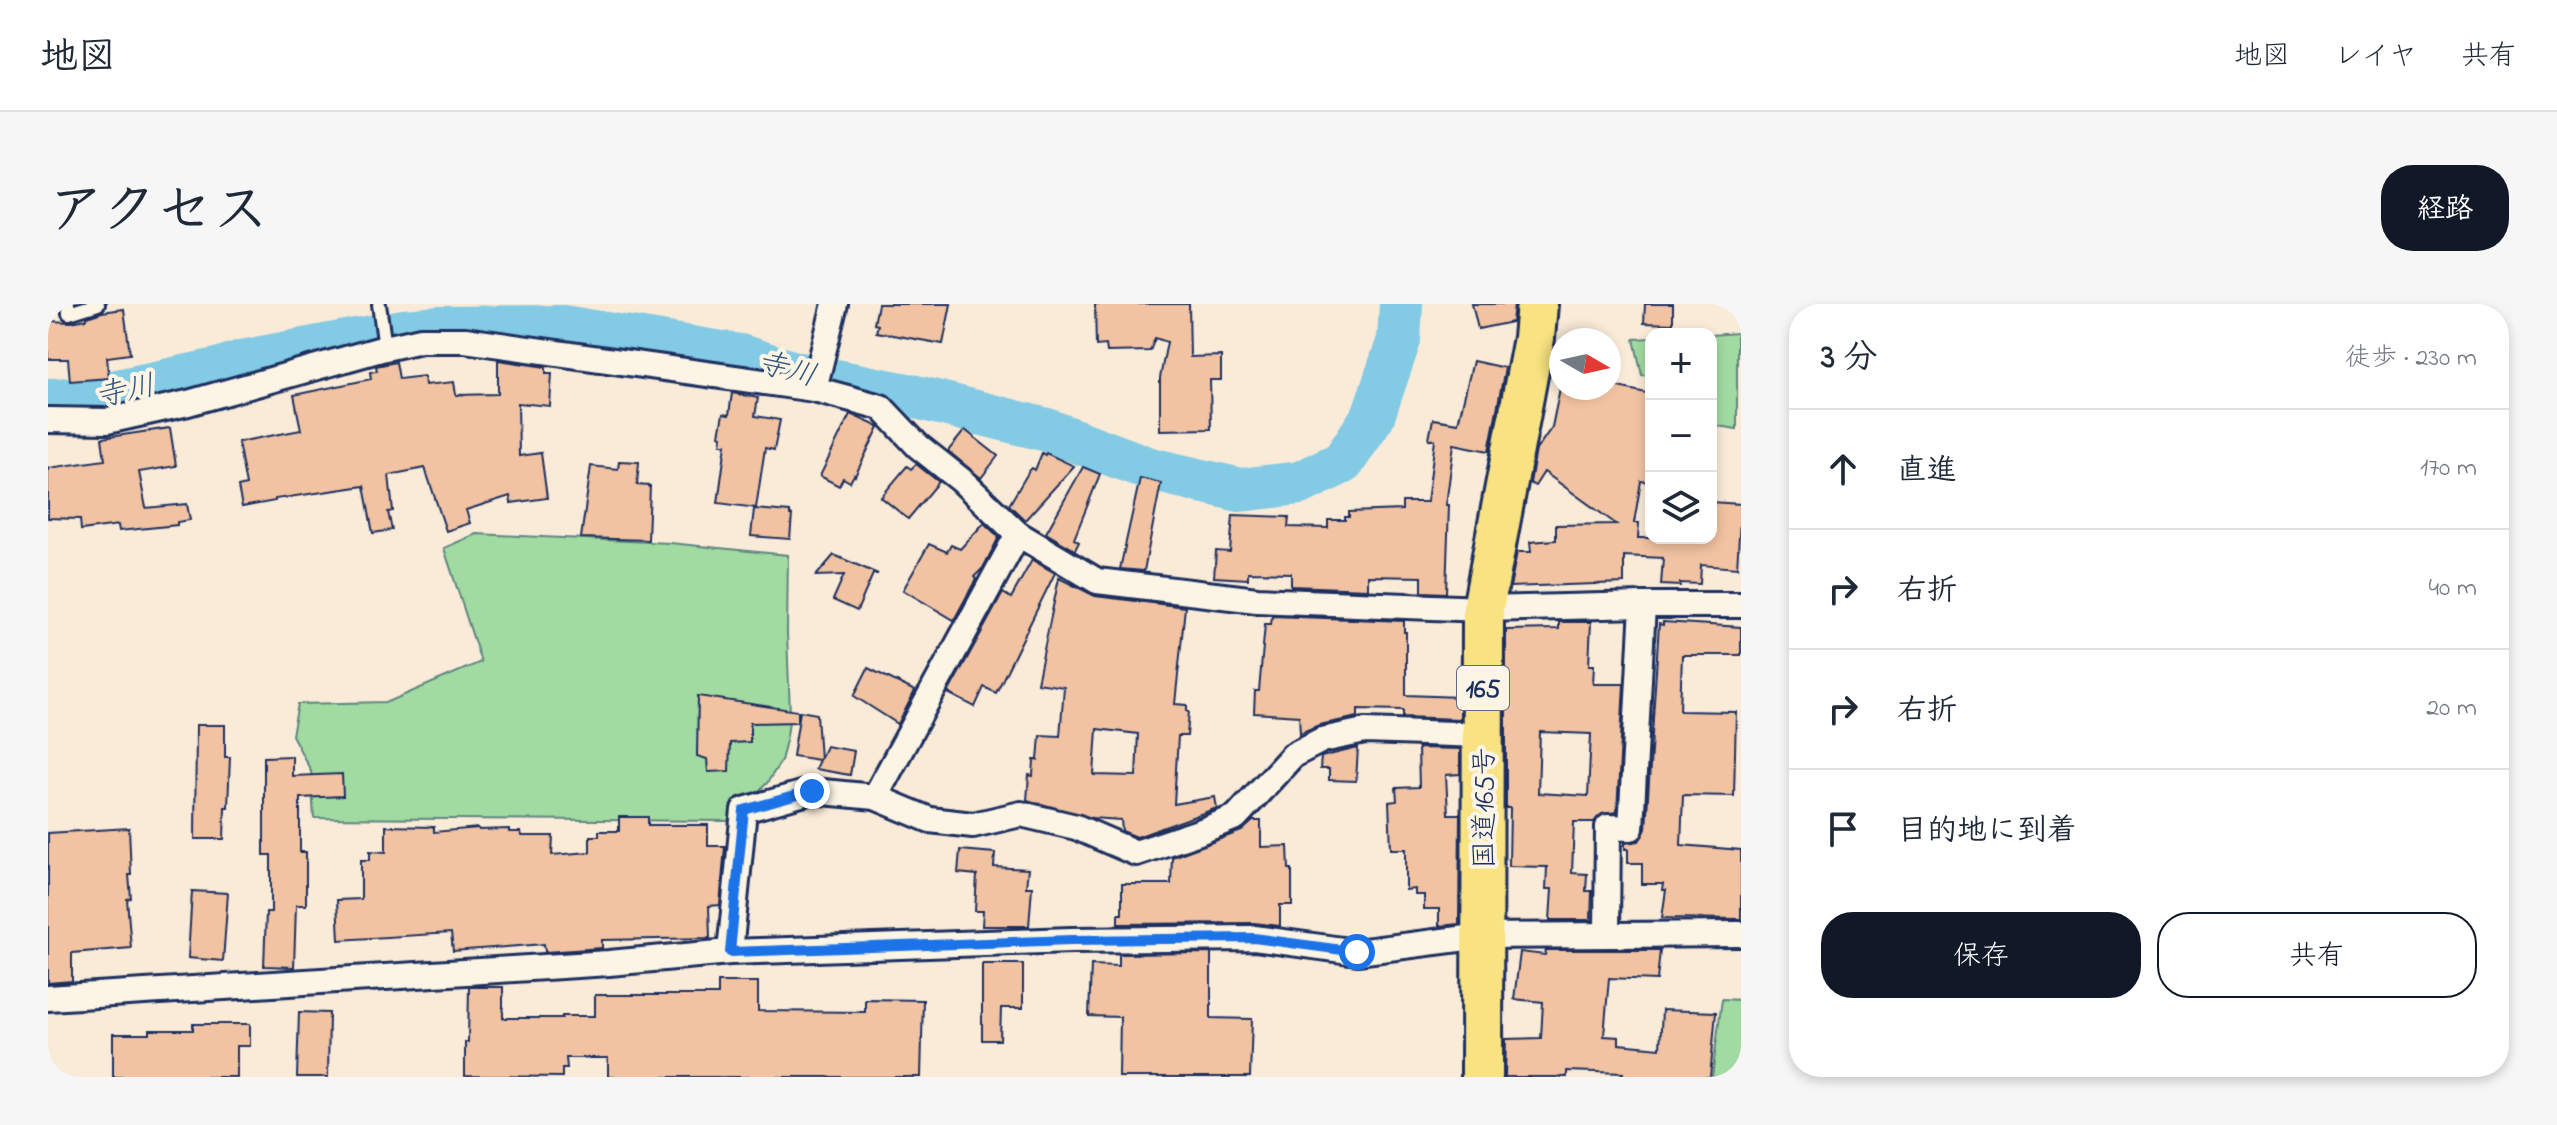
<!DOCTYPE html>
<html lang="ja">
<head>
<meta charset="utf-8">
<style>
	:root { --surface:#fff; --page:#f6f6f7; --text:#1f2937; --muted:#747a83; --line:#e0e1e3; --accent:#111827 }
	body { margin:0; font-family:"Indie Flower","Klee One",sans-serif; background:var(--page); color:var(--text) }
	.controls { position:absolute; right:24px; top:24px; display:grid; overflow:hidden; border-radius:16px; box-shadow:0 4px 12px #0003 }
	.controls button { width:72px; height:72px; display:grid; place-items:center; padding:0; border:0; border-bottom:2px solid var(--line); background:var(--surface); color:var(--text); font:40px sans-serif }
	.compass { position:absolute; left:1501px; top:24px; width:72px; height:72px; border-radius:50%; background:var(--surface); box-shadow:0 4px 12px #0003; rotate:99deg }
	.stop { position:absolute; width:24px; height:24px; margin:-18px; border:6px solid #1a73e8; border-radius:50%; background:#fff }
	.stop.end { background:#1a73e8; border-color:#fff; box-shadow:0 2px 8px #0008 }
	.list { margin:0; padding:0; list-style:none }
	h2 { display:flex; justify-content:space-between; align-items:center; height:104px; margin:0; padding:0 32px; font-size:34px }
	h2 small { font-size:26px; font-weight:400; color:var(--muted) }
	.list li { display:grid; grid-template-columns:52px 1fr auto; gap:24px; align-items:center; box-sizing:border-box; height:120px; padding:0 32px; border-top:2px solid var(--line) }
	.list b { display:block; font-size:30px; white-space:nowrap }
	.list em { font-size:26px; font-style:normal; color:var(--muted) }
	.actions { display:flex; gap:16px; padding:24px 32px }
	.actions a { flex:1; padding:18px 0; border:2px solid var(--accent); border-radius:32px; text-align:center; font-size:28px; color:var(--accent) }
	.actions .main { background:var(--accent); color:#fff }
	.icon { flex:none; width:44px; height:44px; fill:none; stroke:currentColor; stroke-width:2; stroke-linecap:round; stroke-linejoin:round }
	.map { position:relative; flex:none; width:1693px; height:773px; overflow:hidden; border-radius:32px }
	header { display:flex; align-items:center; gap:48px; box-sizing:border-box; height:112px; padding:0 40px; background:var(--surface); border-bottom:2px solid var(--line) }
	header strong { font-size:38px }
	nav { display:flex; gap:44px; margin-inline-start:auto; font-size:28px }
	.intro { display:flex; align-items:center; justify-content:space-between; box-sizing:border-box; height:192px; padding:0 48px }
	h1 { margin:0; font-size:56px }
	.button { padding:20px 36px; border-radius:32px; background:var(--accent); color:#fff; font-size:28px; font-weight:700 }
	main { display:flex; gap:48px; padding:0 48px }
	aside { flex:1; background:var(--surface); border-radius:32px; box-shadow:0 4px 12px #0003 }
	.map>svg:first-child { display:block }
</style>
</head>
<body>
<header>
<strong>地図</strong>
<nav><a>地図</a><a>レイヤ</a><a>共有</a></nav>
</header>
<div class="intro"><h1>アクセス</h1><a class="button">経路</a></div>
<main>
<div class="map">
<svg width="1693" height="773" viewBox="0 0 1693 773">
	<rect width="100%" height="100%" fill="#faebd8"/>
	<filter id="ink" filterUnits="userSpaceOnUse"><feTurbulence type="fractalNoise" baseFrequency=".0125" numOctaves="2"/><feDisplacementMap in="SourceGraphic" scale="16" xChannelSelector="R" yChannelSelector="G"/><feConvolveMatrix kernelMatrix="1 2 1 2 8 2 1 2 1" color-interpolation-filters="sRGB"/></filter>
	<g filter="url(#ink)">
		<g fill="#a1dba1" stroke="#5e8580" stroke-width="2">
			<polygon points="1689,29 1689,125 1663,121 1663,31"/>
			<polygon points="1603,34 1603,72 1594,71 1586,35"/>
			<polygon points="428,230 622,239 740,251 739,329 742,410 739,432 733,457 719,479 679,517 266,514 263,467 244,431 250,400 340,398 433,358 396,244"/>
			<polygon points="1674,695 1693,696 1693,773 1664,773"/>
		</g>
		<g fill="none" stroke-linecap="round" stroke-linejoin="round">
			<polyline stroke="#83cae4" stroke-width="44" points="0,96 31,95 169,66 193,58 355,27 393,24 515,23 692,52 747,69 860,91 999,126 1102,165 1192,186 1252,179 1295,158 1325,112 1351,36 1353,0"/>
		</g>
		<g fill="#f2c3a2" stroke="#1b2f5e" stroke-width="2" fill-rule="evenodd">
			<polygon points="830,0 903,0 895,40 828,28 830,21 826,20"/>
			<polygon points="1047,0 1141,0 1142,53 1173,52 1173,76 1162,76 1163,125 1112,126 1112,74 1119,38 1107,34 1102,47 1059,48 1058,41 1048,42"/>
			<polygon points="1424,0 1466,0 1464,18 1430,25"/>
			<polygon points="1597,0 1625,0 1625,20 1596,19"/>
			<polygon points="76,5 82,50 59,53 61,74 22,77 20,55 0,55 0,17 23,18 39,15 39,13 54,8"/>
			<polygon points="450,56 498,63 498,69 504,69 502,102 470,99 471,152 493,149 499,194 463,199 462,192 418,206 422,219 398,227 377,164 341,171 345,207 340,208 344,226 325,229 316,182 227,195 227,197 194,203 190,183 198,181 190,138 253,126 246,91 323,75 322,68 329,67 328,62 348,58 351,75 376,72 377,81 406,78 408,91 450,90"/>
			<polygon points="1425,57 1457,64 1441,147 1406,140 1398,201 1401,201 1398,289 1374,288 1374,273 1320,272 1320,285 1243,282 1243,269 1200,268 1200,275 1166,273 1168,247 1182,248 1185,211 1241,213 1240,223 1280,224 1280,216 1297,216 1297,213 1301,213 1301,208 1354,206 1354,198 1379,198 1387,136 1381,135 1385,115 1410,119"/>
			<polygon points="1561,81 1603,90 1603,178 1593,177 1586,219 1591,219 1590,234 1663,234 1663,198 1693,200 1689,264 1653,261 1652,280 1632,279 1632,282 1613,281 1615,254 1576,252 1576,279 1462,283 1469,248 1483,248 1482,238 1508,236 1508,221 1568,220 1496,168 1487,182 1482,179 1488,146 1504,123 1512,84 1561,84"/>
			<polygon points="684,89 710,94 707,112 732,116 726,146 717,144 708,204 670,199 678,140 673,140 674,132 671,131 675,110 681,111"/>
			<polygon points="802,110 831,123 807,172 806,171 802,178 795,174 791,182 772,172"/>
			<polygon points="122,124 128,162 91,168 98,204 139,200 142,216 129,218 129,221 71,227 70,221 33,226 32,215 0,214 0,164 57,156 54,134"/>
			<polygon points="917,126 950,152 933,174 900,147"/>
			<polygon points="994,149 997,151 998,149 1026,162 977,216 961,201 981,167 984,164 987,166"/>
			<polygon points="571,157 591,158 589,181 602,182 600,236 533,234 543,162 570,165"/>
			<polygon points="868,160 891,178 860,215 833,193 859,162 863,165"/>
			<polygon points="1035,163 1052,170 1026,235 1031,238 1027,246 998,229"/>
			<polygon points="1092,174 1113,179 1096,267 1072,265"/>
			<polygon points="706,205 742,208 742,211 744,211 742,235 703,232"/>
			<polygon points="936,219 951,233 935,264 926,273 928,275 906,316 855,286 881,240 899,248 903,241 912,245"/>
			<polygon points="786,251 830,270 825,270 809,307 785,296 796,271 768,272"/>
			<polygon points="984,256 1007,269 948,389 936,383 927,403 900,389 955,289 963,294"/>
			<path d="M1011,274L1047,292L1137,303L1127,400L1139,401V407H1141L1139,432H1130L1126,500L1167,493L1169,504L1089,533L1074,527L1073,516L1044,514L979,496L981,471L985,472L986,456H990L992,431L1012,432L1016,383L989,379ZM1049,425L1090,430L1088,472L1046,471Z"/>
			<polygon points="1224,312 1356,317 1356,328 1358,328 1358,391 1412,393 1412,415 1355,413 1355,406 1310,405 1310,413 1271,421 1252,429 1251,412 1206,409 1207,387 1211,387 1217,320 1223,320"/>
			<path d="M1511,318H1543L1541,361H1546L1545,380H1576L1569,508L1554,510L1546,518H1526L1524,569L1539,570L1538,587H1544L1543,616H1502L1504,585H1498L1499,563L1461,562L1462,504H1458V326L1511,325ZM1492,428L1543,430L1540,492L1490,489Z"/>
			<polygon points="1615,318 1693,323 1693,351 1634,351 1632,407 1688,408 1686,492 1635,491 1633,541 1693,546 1693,615 1614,614 1618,586 1614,586 1615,580 1594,580 1594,559 1580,559 1580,545 1577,545 1577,539 1591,537 1598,525 1611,320 1615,321"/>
			<polygon points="820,364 867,387 850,420 806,392"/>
			<polygon points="650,392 750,407 750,418 702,419 702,438 682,439 681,467 660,468 659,455 649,452"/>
			<polygon points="752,407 769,410 772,455 778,442 806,447 802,471 767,465 771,456 745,452"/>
			<polygon points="148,421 177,421 177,453 182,453 180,503 177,503 176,535 147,535"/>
			<polygon points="1310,444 1308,477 1281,476 1281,465 1272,465 1273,453"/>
			<polygon points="1370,444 1412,445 1412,470 1398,471 1400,510 1412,510 1411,620 1391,622 1391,605 1376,605 1376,591 1367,591 1367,585 1358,586 1358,545 1343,545 1341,498 1349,497 1348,484 1371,483"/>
			<polygon points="244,452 244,472 294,470 295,492 252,494 252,548 258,548 258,601 248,601 246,663 216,662 218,608 223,608 223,551 216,551 216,453"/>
			<polygon points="571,513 600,513 600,521 660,521 660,542 677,542 672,601 661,602 662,634 554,636 554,644 497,648 496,640 405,647 403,629 291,636 289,596 313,595 313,556 322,556 322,547 338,548 338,522 386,523 386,528 430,524 431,526 461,525 461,528 473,528 474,532 505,532 504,551 542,548 542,532 551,532 551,527 571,527"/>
			<polygon points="1205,517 1213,517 1213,543 1240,542 1241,565 1244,565 1244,601 1232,601 1232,622 1206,619 1070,620 1070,610 1074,610 1074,580 1123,580 1124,553 1194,527"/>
			<polygon points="81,524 83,571 81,571 83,594 79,595 83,644 24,649 24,677 0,679 0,529"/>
			<polygon points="912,546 947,549 946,563 980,565 978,583 984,583 981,622 934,622 935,607 927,607 929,571 910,569"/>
			<polygon points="144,587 180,589 175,657 140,654"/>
			<polygon points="1498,646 1612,646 1609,676 1561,674 1556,732 1571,733 1571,740 1612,744 1614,706 1668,708 1662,773 1574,773 1575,769 1519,767 1519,773 1457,773 1458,735 1493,734 1495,698 1466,695 1472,648 1497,651"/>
			<polygon points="1163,649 1163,714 1204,715 1202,773 1071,773 1072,713 1041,712 1043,661 1071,662 1071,650"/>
			<polygon points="934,660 975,660 975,704 953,704 952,736 934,736"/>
			<polygon points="670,678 710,678 710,707 817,708 817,695 875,696 873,773 560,773 560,754 518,754 519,764 514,764 514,773 417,772 417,738 420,738 421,683 455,683 455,714 514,714 514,712 547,712 547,691 670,691"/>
			<polygon points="251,708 281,709 280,773 249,773"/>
			<polygon points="145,720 202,720 202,742 189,742 189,773 65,773 65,730 102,730 102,726 145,726"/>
		</g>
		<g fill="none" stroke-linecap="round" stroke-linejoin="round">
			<defs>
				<g id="service">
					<polyline points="20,0 21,9 50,0"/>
					<polyline points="331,0 337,44"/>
				</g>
				<g id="minor">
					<polyline points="766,85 787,0"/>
					<polyline points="0,116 59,117 140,99 337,44 373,36 417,36 766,85 833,103 870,142 913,176 970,230 1049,277 1209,296 1435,305 1595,301 1693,301"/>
					<polyline points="827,493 882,516 925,521 973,510 1028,523 1088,549 1151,528 1188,513 1245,451 1274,436 1317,427 1435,431"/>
					<polyline points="1559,630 1560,523 1583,524 1595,301"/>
					<polyline points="682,648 696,506 764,487 827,493 970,230"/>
					<polyline points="0,694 561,659 682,648 1023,636 1206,634 1309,648 1434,632 1693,630"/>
				</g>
				<polyline id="trunk" points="1434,773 1435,305 1486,34 1489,0"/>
			</defs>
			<use href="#service" stroke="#1b2f5e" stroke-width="18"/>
			<use href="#minor" stroke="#1b2f5e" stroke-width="30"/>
			<use href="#trunk" stroke="#1b2f5e" stroke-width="46"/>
			<use href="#service" stroke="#fcf5e5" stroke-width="12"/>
			<use href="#minor" stroke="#fcf5e5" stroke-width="24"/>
			<use href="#trunk" stroke="#f8e281" stroke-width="40"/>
		</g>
	</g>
	<g fill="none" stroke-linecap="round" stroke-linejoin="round" filter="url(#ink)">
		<polyline stroke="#1a73e8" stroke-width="10" points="764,487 696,506 682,648 1023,636 1206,634 1309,648"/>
	</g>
	<g text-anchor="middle" stroke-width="8" stroke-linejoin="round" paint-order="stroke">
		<rect fill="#fcf5e5" stroke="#5e6a86" stroke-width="2" x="1409" y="362" width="52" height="44" rx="6"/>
		<g font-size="26" font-weight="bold" fill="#1b2f5e">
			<text x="1435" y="393">165</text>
		</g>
		<g font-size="28" fill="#1b2f5e" stroke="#fcf5e5">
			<text transform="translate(1435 504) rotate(-90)" y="10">国道165号</text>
		</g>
		<g font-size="30" font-style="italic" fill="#355680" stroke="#fcf5e5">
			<text transform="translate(739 64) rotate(15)" y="10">寺川</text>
			<text transform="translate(77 86) rotate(-12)" y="10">寺川</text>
		</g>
	</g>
</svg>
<div class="controls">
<button>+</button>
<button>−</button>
<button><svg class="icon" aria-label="layers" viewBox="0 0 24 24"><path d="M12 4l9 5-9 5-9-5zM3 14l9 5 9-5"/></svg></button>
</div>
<svg class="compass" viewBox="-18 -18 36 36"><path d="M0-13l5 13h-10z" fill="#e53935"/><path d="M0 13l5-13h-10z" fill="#747a83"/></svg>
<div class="stop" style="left:1309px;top:648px"></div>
<div class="stop end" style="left:764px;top:487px"></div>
</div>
<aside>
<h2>3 分<small>徒歩 · 230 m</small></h2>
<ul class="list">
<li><svg class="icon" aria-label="ahead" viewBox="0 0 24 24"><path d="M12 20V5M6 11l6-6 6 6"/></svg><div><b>直進</b></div><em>170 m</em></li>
<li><svg class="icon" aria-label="right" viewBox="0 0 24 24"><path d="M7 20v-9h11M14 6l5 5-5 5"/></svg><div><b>右折</b></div><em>40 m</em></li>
<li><svg class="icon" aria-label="right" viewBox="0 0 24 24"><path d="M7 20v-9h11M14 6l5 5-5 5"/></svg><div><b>右折</b></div><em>20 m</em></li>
<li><svg class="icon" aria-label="arrive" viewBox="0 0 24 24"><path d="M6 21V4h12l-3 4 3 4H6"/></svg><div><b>目的地に到着</b></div></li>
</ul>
<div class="actions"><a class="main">保存</a><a>共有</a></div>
</aside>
</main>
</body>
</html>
